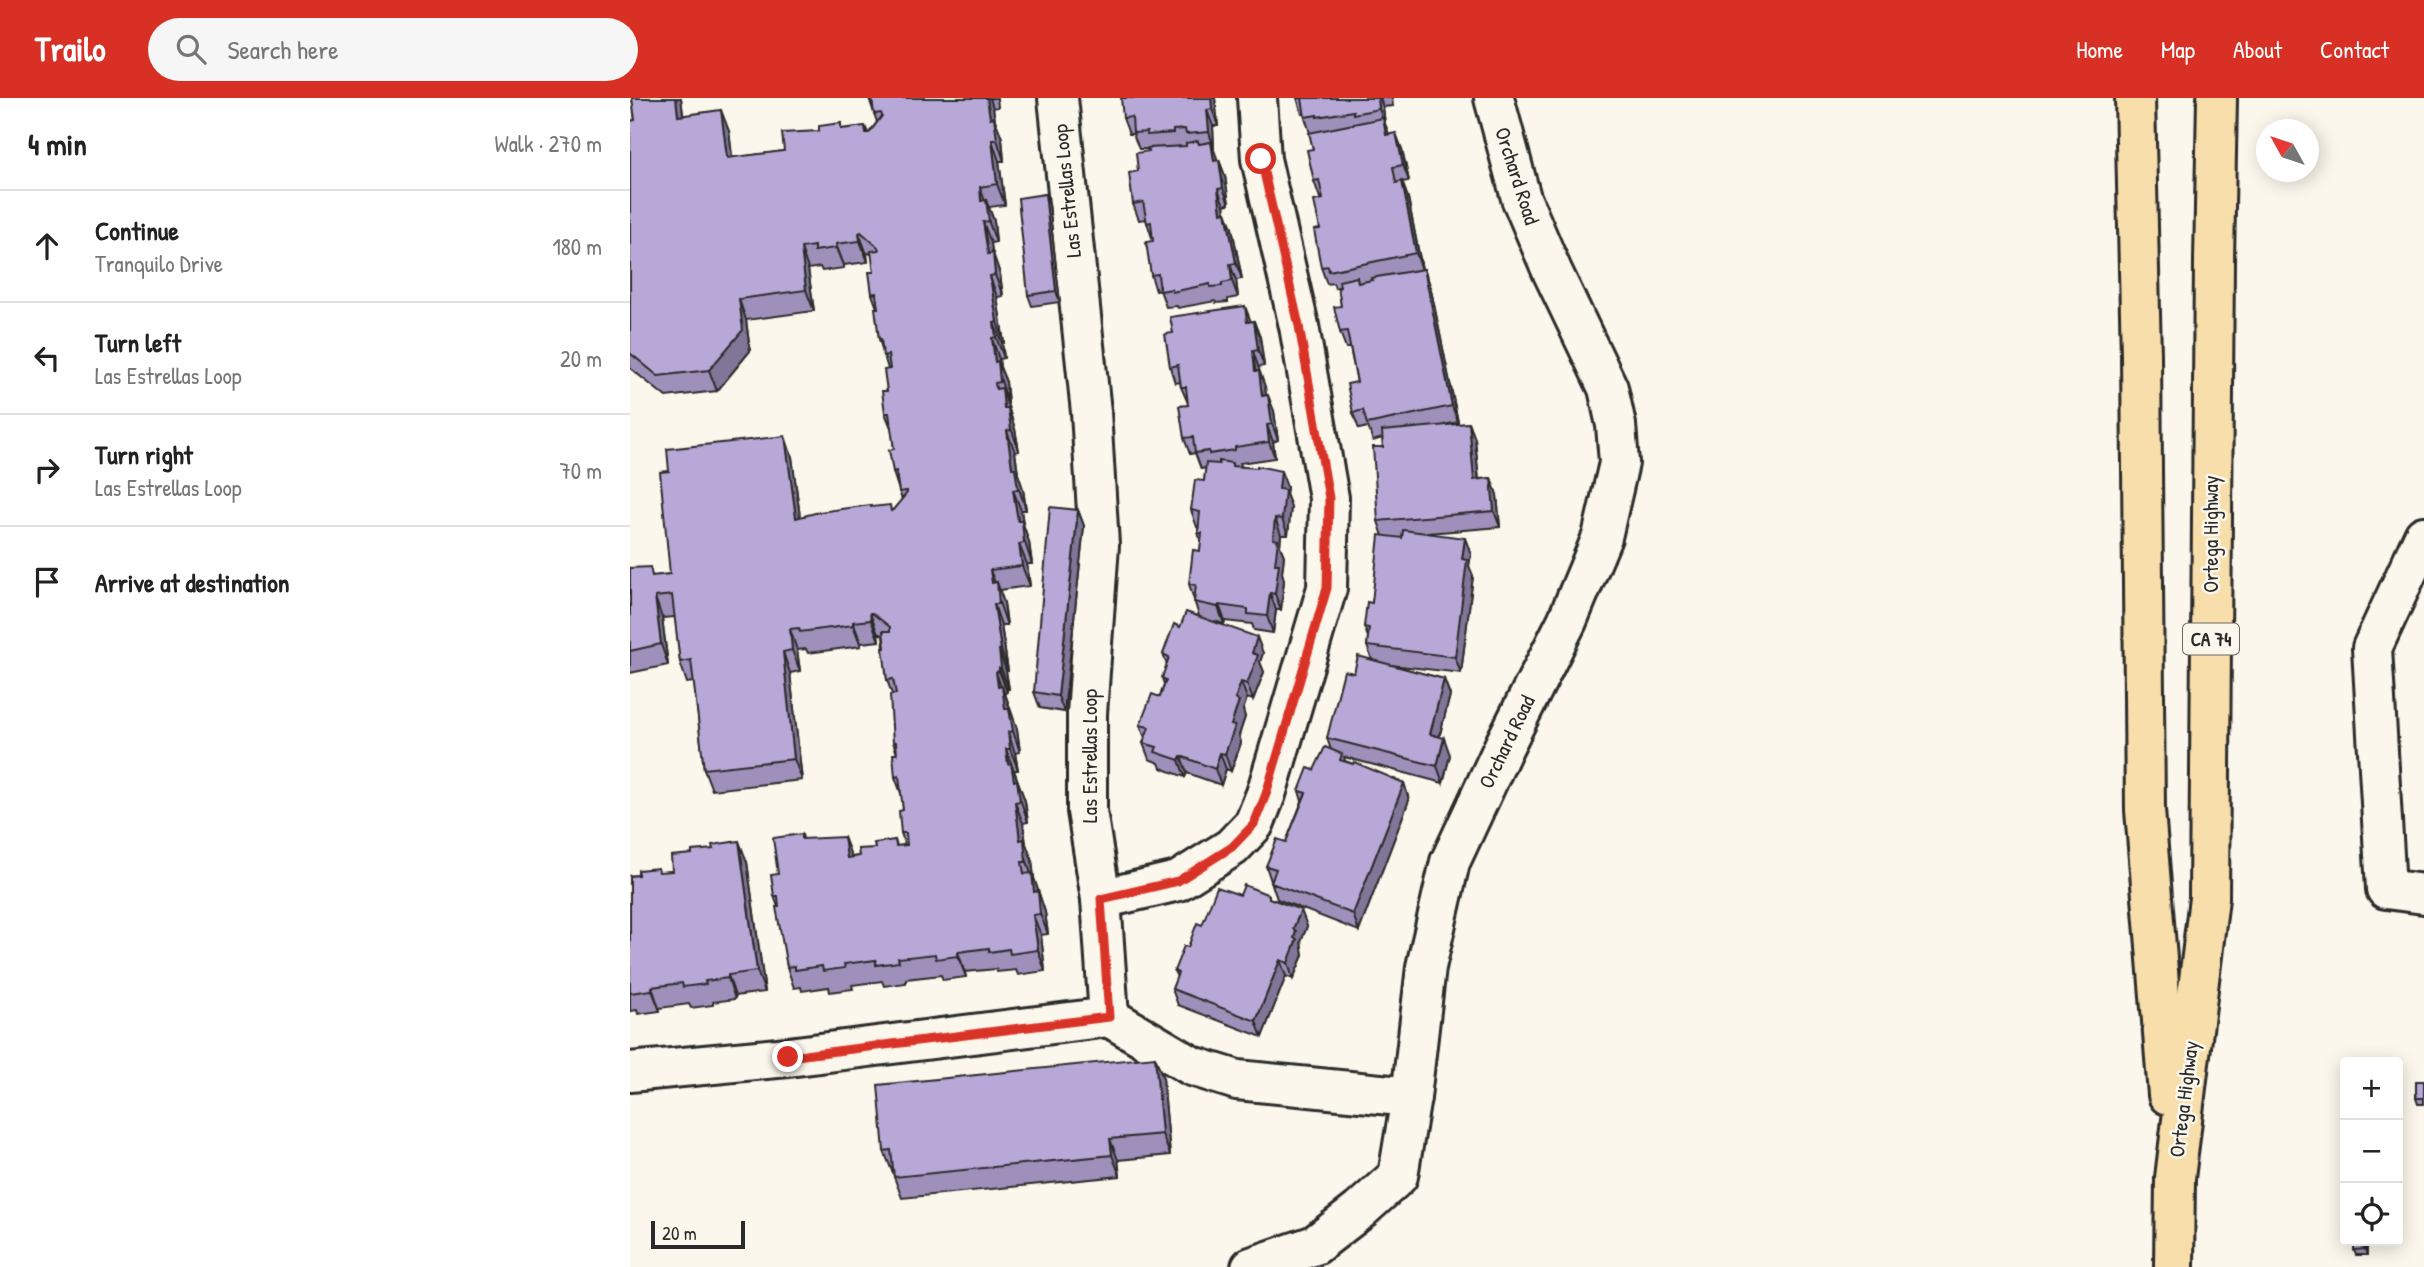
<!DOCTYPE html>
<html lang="en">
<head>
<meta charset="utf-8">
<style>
	:root { --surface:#fff; --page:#f6f6f6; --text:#222; --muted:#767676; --line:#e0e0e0; --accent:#d93025 }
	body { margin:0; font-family:"Patrick Hand",sans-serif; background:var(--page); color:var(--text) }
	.controls { position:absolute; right:21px; bottom:21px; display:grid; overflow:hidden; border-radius:7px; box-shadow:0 4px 18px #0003 }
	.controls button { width:63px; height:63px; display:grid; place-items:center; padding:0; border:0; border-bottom:2px solid var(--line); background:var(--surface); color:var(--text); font:35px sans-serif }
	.compass { position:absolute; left:1626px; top:21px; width:63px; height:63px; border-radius:50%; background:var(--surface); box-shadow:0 4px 18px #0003; rotate:310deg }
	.scale { position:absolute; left:21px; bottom:18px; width:94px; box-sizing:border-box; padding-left:7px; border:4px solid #2b2b2b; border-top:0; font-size:19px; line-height:24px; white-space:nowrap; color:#2b2b2b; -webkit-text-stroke:5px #fbf7ec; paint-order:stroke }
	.stop { position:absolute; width:21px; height:21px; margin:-16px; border:5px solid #d93025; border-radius:50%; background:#fff }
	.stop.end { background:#d93025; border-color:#fff; box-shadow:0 2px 7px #0008 }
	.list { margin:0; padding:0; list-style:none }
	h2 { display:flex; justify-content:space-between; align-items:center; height:91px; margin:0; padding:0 28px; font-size:30px }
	h2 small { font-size:23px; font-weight:400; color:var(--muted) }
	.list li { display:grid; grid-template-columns:46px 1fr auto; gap:21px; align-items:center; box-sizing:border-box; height:112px; padding:0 28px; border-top:2px solid var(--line) }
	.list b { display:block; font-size:26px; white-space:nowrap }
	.list p { margin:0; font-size:23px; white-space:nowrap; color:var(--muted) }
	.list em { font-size:23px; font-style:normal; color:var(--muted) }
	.icon { flex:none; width:38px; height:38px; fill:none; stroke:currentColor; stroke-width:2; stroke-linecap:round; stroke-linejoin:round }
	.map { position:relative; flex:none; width:1794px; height:1169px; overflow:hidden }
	header { display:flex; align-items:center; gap:42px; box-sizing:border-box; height:98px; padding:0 35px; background:var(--accent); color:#fff }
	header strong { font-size:33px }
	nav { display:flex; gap:38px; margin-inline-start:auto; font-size:24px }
	.search { width:490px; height:63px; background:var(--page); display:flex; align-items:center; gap:18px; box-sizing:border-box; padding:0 24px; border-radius:38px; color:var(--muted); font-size:26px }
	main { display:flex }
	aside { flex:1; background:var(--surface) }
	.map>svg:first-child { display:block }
</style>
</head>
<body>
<header>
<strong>Trailo</strong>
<div class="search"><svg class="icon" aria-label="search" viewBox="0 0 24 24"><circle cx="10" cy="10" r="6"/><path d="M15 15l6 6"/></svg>Search here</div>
<nav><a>Home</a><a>Map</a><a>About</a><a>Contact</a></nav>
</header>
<main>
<aside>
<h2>4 min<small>Walk · 270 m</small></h2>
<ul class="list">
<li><svg class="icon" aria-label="ahead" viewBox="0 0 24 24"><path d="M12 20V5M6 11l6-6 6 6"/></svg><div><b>Continue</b><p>Tranquilo Drive</p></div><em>180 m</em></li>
<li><svg class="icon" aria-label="left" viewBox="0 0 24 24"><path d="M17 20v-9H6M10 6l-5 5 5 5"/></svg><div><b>Turn left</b><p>Las Estrellas Loop</p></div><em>20 m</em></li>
<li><svg class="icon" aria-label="right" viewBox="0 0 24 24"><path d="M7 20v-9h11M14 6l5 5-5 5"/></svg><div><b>Turn right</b><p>Las Estrellas Loop</p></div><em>70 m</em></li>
<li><svg class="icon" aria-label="arrive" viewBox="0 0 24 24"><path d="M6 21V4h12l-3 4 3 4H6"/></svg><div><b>Arrive at destination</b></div></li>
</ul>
</aside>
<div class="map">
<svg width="1794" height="1169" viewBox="0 0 1794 1169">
	<rect width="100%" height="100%" fill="#fbf7ec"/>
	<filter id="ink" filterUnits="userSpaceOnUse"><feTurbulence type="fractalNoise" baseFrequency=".0143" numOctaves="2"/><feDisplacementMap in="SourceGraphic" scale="14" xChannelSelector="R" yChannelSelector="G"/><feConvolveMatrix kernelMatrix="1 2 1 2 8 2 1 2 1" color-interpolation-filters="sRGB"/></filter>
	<g filter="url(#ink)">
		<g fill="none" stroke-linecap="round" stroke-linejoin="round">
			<defs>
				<g id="minor">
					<polyline points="428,0 461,314 469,447 457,616 457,713 471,801 479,919"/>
					<polyline points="1794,438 1742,550 1756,791 1794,796"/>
					<polyline points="471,801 548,783 602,749 624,726 636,696 697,490 699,400 669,228 631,61 627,0"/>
					<polyline points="479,919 562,968 607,982 781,999 796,869 820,764 874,648 937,523 972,439 989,365 986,327 978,290 922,173 891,100 864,0"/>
					<polyline points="0,974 158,959 479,919"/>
					<polyline points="621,1169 685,1147 729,1113 768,1078 781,999"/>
				</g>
				<g id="major">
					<polyline points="1505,0 1511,258 1515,712 1538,997"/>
					<polyline points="1544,1169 1545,1080 1579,800 1584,163 1587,0"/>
				</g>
			</defs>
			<use href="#minor" stroke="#2b2b2b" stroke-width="44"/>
			<use href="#major" stroke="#2b2b2b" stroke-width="44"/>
			<use href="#minor" stroke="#fbf7ec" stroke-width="38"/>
			<use href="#major" stroke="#f8deab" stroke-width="38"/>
		</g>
		<g fill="#9e90ba" stroke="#2b2b2b" stroke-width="2">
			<polygon points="2,0 51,0 53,17 99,33 102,60 154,53 213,31 235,28 238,35 239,35 247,24 239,0 367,0 368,9 363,10 365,22 372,40 374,63 369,63 375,107 359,109 364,123 366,144 361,145 362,155 370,176 373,198 367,199 374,245 372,245 374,260 369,261 370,269 376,284 378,305 377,305 385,331 389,353 385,354 388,376 393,391 396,412 391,412 393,426 399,444 402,466 397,466 400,488 369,492 374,505 377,527 371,527 378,573 376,573 379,591 377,591 377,594 375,595 387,631 390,654 385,655 388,672 384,672 395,703 398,724 393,725 396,746 402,762 404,780 415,814 418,836 411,837 415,873 388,877 386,872 367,874 366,871 335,874 336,879 313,882 311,877 276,881 276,885 254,888 252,883 222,887 223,891 200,894 199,889 172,893 171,889 164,890 157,869 148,809 144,798 148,776 172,736 173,741 221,759 229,758 245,750 265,742 267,748 275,747 271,735 273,712 272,698 265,679 267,656 263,644 262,596 257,582 253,538 250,536 248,536 249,543 231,545 231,548 178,555 176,551 167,552 170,573 160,575 172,682 82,692 74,671 64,584 57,585 50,564 45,519 32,520 38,567 0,575 0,470 24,478 40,476 162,359 170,419 242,409 263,412 272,402 263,374 264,351 262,332 255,315 258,271 249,241 247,210 242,196 244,174 242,157 239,155 237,156 238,164 214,167 214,170 192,173 190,169 178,171 184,213 116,222 120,253 87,293 36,299 0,270 0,23 5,22"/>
			<polygon points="585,0 588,28 583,28 584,50 583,50 587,62 589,62 595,78 599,106 594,107 595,114 596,114 602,130 612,181 606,182 608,199 598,201 598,204 586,205 585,203 548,210 547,208 536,209 530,192 526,193 521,177 523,143 516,121 509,122 503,106 508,73 519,53 518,51 509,51 503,36 499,36 493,20"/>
			<polygon points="667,0 762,0 763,8 753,9 755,26 759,36 772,51 779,83 772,84 778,100 792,171 794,171 800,187 828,324 814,327 839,325 845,341 849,381 861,380 867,397 870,429 798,435 841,456 839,468 843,478 831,575 761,567 814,581 820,597 809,639 820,657 813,685 714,659 715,663 774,685 779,702 729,833 647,801 636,768 656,744 672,703 669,693 701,652 697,640 724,575 742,562 737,548 738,539 734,529 742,505 753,438 748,423 753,349 752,340 743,343 738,329 729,331 723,315 727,284 720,250 716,250 710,234 711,208 710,189 705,190 703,185 697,186 691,169 690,131 693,101 692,99 690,100 684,83 683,51 680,35 674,16 672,16"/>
			<polygon points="419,107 430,204 402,208 398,197"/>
			<polygon points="620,223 630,239 634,268 628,269 629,273 635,289 636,297 644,313 648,342 643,344 645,360 610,365 611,368 657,389 656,396 661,409 658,437 651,437 650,448 654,458 652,475 654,482 651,512 646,512 643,535 624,532 622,526 595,523 594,526 584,523 633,555 630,564 634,574 623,602 617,600 613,612 615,619 609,637 611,645 601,673 596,671 591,687 557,675 555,679 531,670 529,665 519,661 513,645 515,640 510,627 530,599 534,586 532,580 537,567 533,556 550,529 569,518 559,486 570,453 571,444 568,435 568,429 567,429 561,412 574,383 576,370 571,371 565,355 560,356 554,340 558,305 551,289 550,284 545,285 540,269"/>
			<polygon points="448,412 454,428 434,614 410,610 404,594"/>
			<polygon points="117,764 135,894 105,898 105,901 83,904 83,907 61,910 59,906 29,910 30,913 8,916 7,912 0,913 0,778"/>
			<polygon points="610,797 641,801 677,828 671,844 673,857 663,881 656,878 632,939 548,907 542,891 547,879 544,873 572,827"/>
			<polygon points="525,959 533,980 540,1057 488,1062 490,1078 272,1100 264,1079 263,1073 262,1073 254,1053"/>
			<polygon points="1794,983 1794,1006 1788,1006 1786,1000"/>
			<polygon points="1724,1143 1737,1143 1737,1157 1726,1157 1724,1152"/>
		</g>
		<g fill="#817697" stroke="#2b2b2b" stroke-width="2">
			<polygon points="46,0 51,0 56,39 48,18"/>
			<polygon points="357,0 360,0 363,10 365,22 372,40 374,63 360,20"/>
			<polygon points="581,0 585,0 588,28 582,11"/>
			<polygon points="748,0 750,0 753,9 755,26 759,36 756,37 753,22 749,11"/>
			<polygon points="91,12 99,33 105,81 97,60"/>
			<polygon points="577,12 583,28 584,50 579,34"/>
			<polygon points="766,35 772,51 779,83 773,67"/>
			<polygon points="362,42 369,63 375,107 367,86"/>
			<polygon points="581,44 587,60 590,79 584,63"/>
			<polygon points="589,62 595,78 599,106 593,90"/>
			<polygon points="772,83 778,100 792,172 786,155"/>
			<polygon points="350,89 357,109 356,102 364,123 366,144 351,103"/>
			<polygon points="588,91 594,107 597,131 591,115"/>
			<polygon points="415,96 419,107 430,204 426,193"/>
			<polygon points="596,114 602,130 612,181 606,165"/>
			<polygon points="353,124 361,145 365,177 358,156"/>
			<polygon points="229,135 237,156 238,164 230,143"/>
			<polygon points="206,146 214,167 214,170 206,150"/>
			<polygon points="171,150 178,171 184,213 176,192"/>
			<polygon points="363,155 370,176 373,198 365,177"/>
			<polygon points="600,166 606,182 608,199 602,183"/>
			<polygon points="794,171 800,187 828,324 822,308"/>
			<polygon points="360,178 367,199 374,245 367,224"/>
			<polygon points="109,201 116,222 120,253 87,293 79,272"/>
			<polygon points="615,208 621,224 617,224"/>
			<polygon points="624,223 630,239 634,268 628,252"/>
			<polygon points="364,225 372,245 374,260 366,239"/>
			<polygon points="362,240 369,261 370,269 376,284 378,305 365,264"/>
			<polygon points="623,253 635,289 638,314 625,273"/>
			<polygon points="372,290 385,331 389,353 374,310"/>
			<polygon points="638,297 644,313 648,342 642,326"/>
			<polygon points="839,325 845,341 850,398 844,382"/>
			<polygon points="637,327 643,344 645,360 639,344"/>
			<polygon points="377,333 385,354 388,376 393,391 396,412 382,370"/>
			<polygon points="155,338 162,359 173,441 166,420"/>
			<polygon points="651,373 657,389 656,396 661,409 658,437 652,421 649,391"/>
			<polygon points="861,380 867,397 870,429 864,413"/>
			<polygon points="383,392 391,412 393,426 399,444 402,466 388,423"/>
			<polygon points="448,412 454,428 434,614 428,598"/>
			<polygon points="645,420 651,437 650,448 654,458 652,475 654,482 651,512 645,496 645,466 643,441"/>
			<polygon points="835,440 841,456 839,468 843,478 831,575 825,559 832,461"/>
			<polygon points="389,446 397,466 400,488 392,468"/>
			<polygon points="360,472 368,492 367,484 374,505 377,527 362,485"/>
			<polygon points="640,495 646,512 643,535 637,518"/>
			<polygon points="25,499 32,520 38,567 31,546"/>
			<polygon points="364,506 371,527 378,573 371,552"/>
			<polygon points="589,507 595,523 594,526 588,509"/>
			<polygon points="240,515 248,536 249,543 241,522"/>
			<polygon points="223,524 231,545 231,548 223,527"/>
			<polygon points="160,531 167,552 170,573 162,552"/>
			<polygon points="627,539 633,555 630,564 634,574 623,602 617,586 622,555"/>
			<polygon points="369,552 376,573 379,591 371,570"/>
			<polygon points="153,554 160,575 172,682 164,661"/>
			<polygon points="369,570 377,591 377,594 369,573"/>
			<polygon points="366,574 373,594 372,588 387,631 390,654 368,589"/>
			<polygon points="814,581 820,597 806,652 800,636"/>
			<polygon points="611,584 617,600 613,612 615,619 609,637 611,645 601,673 595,656 605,601"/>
			<polygon points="378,634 385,655 388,672 380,651"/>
			<polygon points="814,640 820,657 813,685 807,668"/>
			<polygon points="376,651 395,703 398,724 378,666"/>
			<polygon points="590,655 596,671 591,687 585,671"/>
			<polygon points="551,658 557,675 555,679 549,662"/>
			<polygon points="774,685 779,702 729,833 723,816"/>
			<polygon points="385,704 393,725 396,746 402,762 404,780 415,814 418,836 410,816 404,794 402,779 390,742"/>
			<polygon points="214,739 222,760 217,760"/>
			<polygon points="109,743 117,764 135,894 127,873"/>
			<polygon points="671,812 677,828 671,844 673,857 663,881 658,865 664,840 663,831"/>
			<polygon points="403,817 411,837 415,873 408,852"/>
			<polygon points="328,854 335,874 336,879 328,858"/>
			<polygon points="650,862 656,878 632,939 626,923"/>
			<polygon points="98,877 105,898 105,901 98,880"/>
			<polygon points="22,889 30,913 22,892"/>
			<polygon points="525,959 533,980 540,1057 532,1036"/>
			<polygon points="480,1041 488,1062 490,1078 482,1057"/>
			<polygon points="1735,1143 1737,1143 1737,1157 1735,1151"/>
		</g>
		<g fill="#b8a8d8" stroke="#2b2b2b" stroke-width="2">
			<polygon points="2,0 46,0 48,18 91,12 97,60 154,53 152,35 189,33 189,28 211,25 211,31 235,28 236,35 239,35 252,18 251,15 244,16 242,0 357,0 360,20 364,19 367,42 362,42 367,86 350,89 351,103 356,102 359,123 353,124 358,156 363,155 365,177 360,178 367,224 364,225 366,239 362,240 365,264 368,263 370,284 365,285 366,291 372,290 374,310 378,310 381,332 377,333 382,370 385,370 388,391 383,392 388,423 392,423 394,445 389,446 392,468 360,472 362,485 367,484 369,506 364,506 371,552 369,552 371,570 369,570 369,573 366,574 368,589 372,588 375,611 379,611 383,633 378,634 380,651 376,651 378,666 381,665 384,683 387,682 390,703 385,704 390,742 394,741 396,764 392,764 394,776 402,775 404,794 408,793 410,816 403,817 408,852 380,856 379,851 359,854 359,850 328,854 328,858 306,861 305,856 268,860 269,864 246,867 246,862 214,866 215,870 193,873 192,868 165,872 165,868 157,869 146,809 149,809 148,798 144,798 141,777 148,776 143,740 172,736 172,741 214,739 217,760 229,758 228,751 245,750 244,745 265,742 266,748 277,747 276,735 271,735 269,713 273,712 269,678 265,679 263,656 267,656 266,644 263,644 260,597 266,596 263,581 257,582 253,550 255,550 253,533 260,533 260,529 242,515 240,515 241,522 223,524 223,527 170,534 169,530 160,531 162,552 153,554 164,661 74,671 61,562 50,564 42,497 25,499 31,546 0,553 0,470 20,469 22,478 40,476 30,374 39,373 37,351 155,338 166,420 189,414 241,407 241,409 260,407 261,413 263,412 277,395 277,393 269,394 266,373 263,374 259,352 264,351 259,315 255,315 252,293 257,293 254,272 260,271 258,257 253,258 251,241 249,241 245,210 248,210 246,195 242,196 239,174 244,174 241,153 249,152 248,149 231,134 229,135 230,143 206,146 206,150 184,153 184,148 171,150 176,192 109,201 113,232 79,272 28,278 0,255 0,23 5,22"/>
			<polygon points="491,0 581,0 582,11 577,12 579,34 556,36 555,31 543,32 543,35 517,37 517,34 503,35 502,19 493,20"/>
			<polygon points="672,0 748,0 749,11 723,16 723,13 687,19 687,17 675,19"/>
			<polygon points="753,20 756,37 766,35 773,67 763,69 766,85 772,83 786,155 699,173 698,168 691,169 684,132 690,131 684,103 693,101 689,82 684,83 677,52 683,51 679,35"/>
			<polygon points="568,43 569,46 581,44 584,63 589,62 593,90 588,91 591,115 596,114 606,165 600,166 602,183 592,185 592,188 580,189 580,186 542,194 542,191 530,193 528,176 521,177 516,144 523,143 521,124 517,125 513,104 503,106 499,75 508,73 506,55 519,53 518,50 556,48 556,45"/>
			<polygon points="415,96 426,193 398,197 388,100"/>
			<polygon points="794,171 822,308 737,326 733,312 723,315 717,286 727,284 717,233 710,234 704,209 711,208 708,189 710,189 709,183 727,179 728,185 742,182 741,180"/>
			<polygon points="615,208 617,224 624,223 628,252 623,253 625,273 629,273 632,298 638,297 642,326 637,327 639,344 605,349 605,352 579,356 579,353 565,355 563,339 554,340 549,308 558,307 556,289 551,289 548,267 540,269 535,236 543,235 540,219"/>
			<polygon points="839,325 844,382 861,380 864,413 748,423 743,349 753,349 752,333"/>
			<polygon points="589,363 602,365 602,368 627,370 627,368 651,373 649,391 655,392 652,421 645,420 643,441 648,442 645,466 649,466 645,496 640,495 637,518 618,516 618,511 589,507 588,509 564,504 566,487 559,486 563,452 570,453 572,435 568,435 570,414 561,412 565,382 574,383 576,365 589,366"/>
			<polygon points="420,409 448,412 428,598 404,594"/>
			<polygon points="773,432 835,440 832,461 837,462 825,559 737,548 739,530 734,529 737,504 742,505 749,437 772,440"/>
			<polygon points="556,514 627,539 622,555 628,557 617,586 611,584 605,601 609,603 601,627 605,628 595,656 590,655 585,671 551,658 549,662 525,654 527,649 513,645 519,629 510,627 522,596 530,599 536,582 532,580 539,559 533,556 544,526 550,529"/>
			<polygon points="728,558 814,581 800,636 814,640 807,668 697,640 714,573 724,575"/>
			<polygon points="695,649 712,656 710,662 723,666 724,664 774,685 723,816 641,785 646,771 636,768 647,741 656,744 676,695 669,693 678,670 684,672"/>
			<polygon points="109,743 127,873 98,877 98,880 75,883 76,886 53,889 52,885 22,889 22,892 0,895 0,778 8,777 8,772 28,770 29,774 42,773 41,758 62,756 62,753 83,751 82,747"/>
			<polygon points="614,787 639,797 639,800 671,812 663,831 666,833 664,840 667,841 658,865 650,862 626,923 542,891 548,875 544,873 554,848 558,849 567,825 572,827 587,789 610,797"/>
			<polygon points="525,959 532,1036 480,1041 482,1057 264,1079 261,1052 254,1053 248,987"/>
			<rect x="1786" y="983" width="8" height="17"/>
			<polygon points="1724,1143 1735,1143 1735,1151 1724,1152"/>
		</g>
	</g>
	<g fill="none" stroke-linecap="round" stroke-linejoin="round" filter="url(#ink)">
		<polyline stroke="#d93025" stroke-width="9" points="158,959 479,919 471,801 548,783 602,749 624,726 636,696 697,490 699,400 669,228 631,61"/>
	</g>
	<g text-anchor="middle" stroke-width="5" stroke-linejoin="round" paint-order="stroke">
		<rect fill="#fbf7ec" stroke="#696865" stroke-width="2" x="1553" y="525.5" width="56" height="31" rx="5"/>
		<g font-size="19" font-weight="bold" fill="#2b2b2b">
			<text x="1581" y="548">CA 74</text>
		</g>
		<g font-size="21" fill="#2b2b2b" stroke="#fbf7ec">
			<text transform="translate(887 78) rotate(72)" y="7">Orchard Road</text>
			<text transform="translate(437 93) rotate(-96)" y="7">Las Estrellas Loop</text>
			<text transform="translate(1581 436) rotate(-90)" y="7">Ortega Highway</text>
			<text transform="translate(877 644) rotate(-64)" y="7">Orchard Road</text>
			<text transform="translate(460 658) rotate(-90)" y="7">Las Estrellas Loop</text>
			<text transform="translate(1554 1001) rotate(-83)" y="7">Ortega Highway</text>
		</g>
	</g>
</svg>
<div class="controls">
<button>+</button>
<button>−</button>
<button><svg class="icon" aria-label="locate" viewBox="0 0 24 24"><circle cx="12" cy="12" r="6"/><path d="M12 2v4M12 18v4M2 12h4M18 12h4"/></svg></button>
</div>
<svg class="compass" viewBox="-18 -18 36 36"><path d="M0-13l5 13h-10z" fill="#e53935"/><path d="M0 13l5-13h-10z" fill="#767676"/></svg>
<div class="scale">20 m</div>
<div class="stop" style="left:631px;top:61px"></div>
<div class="stop end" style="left:158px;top:959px"></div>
</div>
</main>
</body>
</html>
